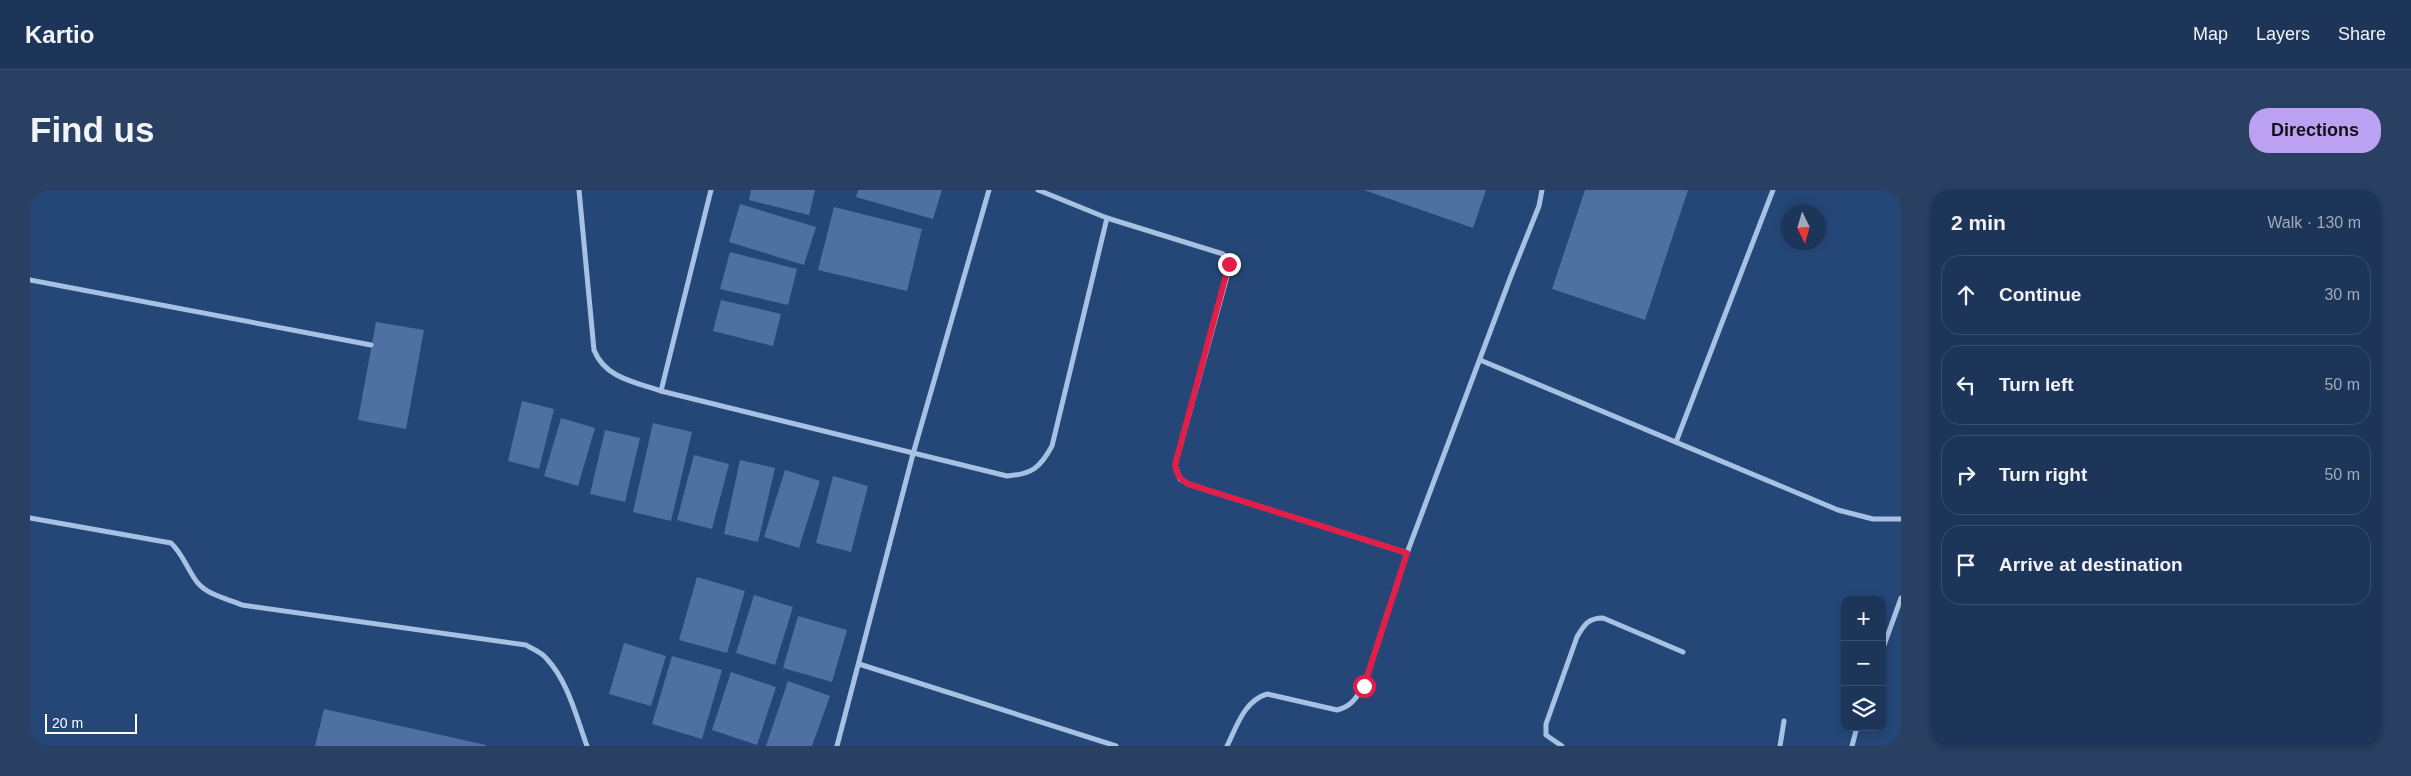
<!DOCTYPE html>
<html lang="en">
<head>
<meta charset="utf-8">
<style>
	:root { --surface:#1c3559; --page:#294062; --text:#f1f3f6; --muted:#a0abba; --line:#3a506f; --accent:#bca0f2 }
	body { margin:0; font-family:Arial,sans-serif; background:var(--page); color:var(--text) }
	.controls { position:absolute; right:15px; bottom:15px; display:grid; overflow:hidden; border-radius:10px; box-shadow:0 2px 8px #0003 }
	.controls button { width:45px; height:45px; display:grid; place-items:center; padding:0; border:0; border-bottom:1px solid var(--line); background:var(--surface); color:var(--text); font:25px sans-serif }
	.compass { position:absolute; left:1751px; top:15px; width:45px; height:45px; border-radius:50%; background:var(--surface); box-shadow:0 2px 8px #0003; rotate:175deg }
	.scale { position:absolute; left:15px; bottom:12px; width:92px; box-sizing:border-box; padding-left:5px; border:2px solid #fff; border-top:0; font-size:14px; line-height:18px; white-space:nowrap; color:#fff; -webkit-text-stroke:4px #254777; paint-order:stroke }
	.stop { position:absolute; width:15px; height:15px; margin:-11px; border:4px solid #e11d48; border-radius:50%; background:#fff }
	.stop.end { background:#e11d48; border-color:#fff; box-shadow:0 1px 5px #0008 }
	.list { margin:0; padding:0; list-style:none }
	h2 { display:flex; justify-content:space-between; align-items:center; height:65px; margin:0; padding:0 20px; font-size:21px }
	h2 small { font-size:16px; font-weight:400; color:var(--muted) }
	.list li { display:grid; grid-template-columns:32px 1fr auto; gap:15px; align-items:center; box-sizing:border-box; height:80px; margin:0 10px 10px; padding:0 10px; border:1px solid var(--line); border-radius:20px }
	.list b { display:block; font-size:19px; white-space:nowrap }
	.list em { font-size:16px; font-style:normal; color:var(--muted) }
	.icon { flex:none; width:28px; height:28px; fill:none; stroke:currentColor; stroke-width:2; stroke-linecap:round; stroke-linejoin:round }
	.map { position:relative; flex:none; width:1871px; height:556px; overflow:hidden; border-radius:20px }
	header { display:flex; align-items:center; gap:30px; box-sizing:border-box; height:70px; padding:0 25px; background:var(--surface); border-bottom:1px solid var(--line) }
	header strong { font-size:24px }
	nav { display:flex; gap:28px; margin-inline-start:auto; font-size:18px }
	.intro { display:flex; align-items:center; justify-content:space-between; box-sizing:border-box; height:120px; padding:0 30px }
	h1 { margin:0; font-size:35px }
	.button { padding:12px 22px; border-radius:20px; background:var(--accent); color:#111; font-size:18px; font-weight:700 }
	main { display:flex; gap:30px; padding:0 30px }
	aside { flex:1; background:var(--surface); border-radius:20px; box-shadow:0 2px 8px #0003 }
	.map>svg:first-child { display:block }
</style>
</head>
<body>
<header>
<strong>Kartio</strong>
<nav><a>Map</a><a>Layers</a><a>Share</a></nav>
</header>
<div class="intro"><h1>Find us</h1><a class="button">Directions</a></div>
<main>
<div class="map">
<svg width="1871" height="556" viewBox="0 0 1871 556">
	<rect width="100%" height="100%" fill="#254777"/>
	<g fill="#4e71a1">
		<polygon points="721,0 785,0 779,25 719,10"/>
		<polygon points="828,0 912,0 903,29 826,7"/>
		<polygon points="1334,0 1456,0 1443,38"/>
		<polygon points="1555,0 1658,0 1615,130 1522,99"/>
		<polygon points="710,14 786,37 774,75 699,52"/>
		<polygon points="804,17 892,39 877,101 788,80"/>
		<polygon points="700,62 767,79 758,115 690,99"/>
		<polygon points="691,110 751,124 743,156 683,141"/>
		<polygon points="346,132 394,140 376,239 328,230"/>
		<polygon points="492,211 524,219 509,279 478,271"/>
		<polygon points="531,228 565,238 548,296 514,286"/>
		<polygon points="623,233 662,242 641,331 603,322"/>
		<polygon points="575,240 610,248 595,312 560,304"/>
		<polygon points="664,265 699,274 682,339 647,330"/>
		<polygon points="710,270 745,278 728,352 694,344"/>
		<polygon points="755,280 790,291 769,358 734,347"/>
		<polygon points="803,286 838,296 821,362 786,353"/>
		<polygon points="667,387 715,401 697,463 649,450"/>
		<polygon points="724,405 763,417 745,475 706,463"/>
		<polygon points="768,426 817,440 802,492 753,478"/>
		<polygon points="594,453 636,466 621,516 579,504"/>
		<polygon points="642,466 692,480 672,549 622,534"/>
		<polygon points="701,482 746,497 727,555 682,540"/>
		<polygon points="758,491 800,506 782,556 736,556"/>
		<polygon points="294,519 456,555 456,556 285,556"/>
	</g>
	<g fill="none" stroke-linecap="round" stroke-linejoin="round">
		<g stroke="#a7c1e3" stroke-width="5">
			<path d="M549,0L564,160C575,188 605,192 631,201L977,286C1002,284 1010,278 1022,256L1077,28"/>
			<polyline points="1008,0 1077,28 1193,64 1198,69 1199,79 1145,275 1150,289 1158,294 1377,363"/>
			<polyline points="0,90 341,155"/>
			<polyline points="1450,170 1808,320 1843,329 1871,329"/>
			<polyline points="631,201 681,0"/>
			<polyline points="1646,252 1743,0"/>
			<path d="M0,328L141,353C153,364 157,379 167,392C177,405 198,409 212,415L496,455C502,459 511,462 516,468C538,491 546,526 557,556"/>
			<polyline points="1852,461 1871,408"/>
			<polyline points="829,474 1086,556"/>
			<polyline points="807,556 883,264 959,0"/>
			<path d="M1197,556C1207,536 1214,511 1237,504L1307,520C1322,516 1326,508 1334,496L1377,363L1481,86L1509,16L1512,0"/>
			<path d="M1532,556L1516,545V534L1547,447C1554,435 1558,428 1573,428L1653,462"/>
			<polyline points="1750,556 1754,531"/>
			<polyline points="1822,556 1827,537"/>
		</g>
	</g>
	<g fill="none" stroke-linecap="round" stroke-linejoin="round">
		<path stroke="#e11d48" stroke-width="6" d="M1199,74L1145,275C1147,285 1150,289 1158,294L1377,363L1334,496"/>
	</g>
</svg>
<div class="controls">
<button>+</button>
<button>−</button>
<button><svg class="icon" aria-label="layers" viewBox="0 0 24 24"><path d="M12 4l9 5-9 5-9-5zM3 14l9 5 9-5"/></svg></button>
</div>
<svg class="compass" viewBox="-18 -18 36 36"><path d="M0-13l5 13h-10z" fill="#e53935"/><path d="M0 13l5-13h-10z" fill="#a0abba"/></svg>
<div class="scale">20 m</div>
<div class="stop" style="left:1334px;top:496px"></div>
<div class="stop end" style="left:1199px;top:74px"></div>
</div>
<aside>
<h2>2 min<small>Walk · 130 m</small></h2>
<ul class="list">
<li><svg class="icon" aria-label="ahead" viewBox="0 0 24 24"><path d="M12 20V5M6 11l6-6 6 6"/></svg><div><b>Continue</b></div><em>30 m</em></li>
<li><svg class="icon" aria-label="left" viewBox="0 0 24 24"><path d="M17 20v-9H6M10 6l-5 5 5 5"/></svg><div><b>Turn left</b></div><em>50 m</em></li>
<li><svg class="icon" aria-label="right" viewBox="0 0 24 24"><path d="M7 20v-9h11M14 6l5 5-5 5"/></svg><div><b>Turn right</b></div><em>50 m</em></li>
<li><svg class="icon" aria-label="arrive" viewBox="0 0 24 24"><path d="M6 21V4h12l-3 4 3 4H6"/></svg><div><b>Arrive at destination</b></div></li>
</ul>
</aside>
</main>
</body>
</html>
